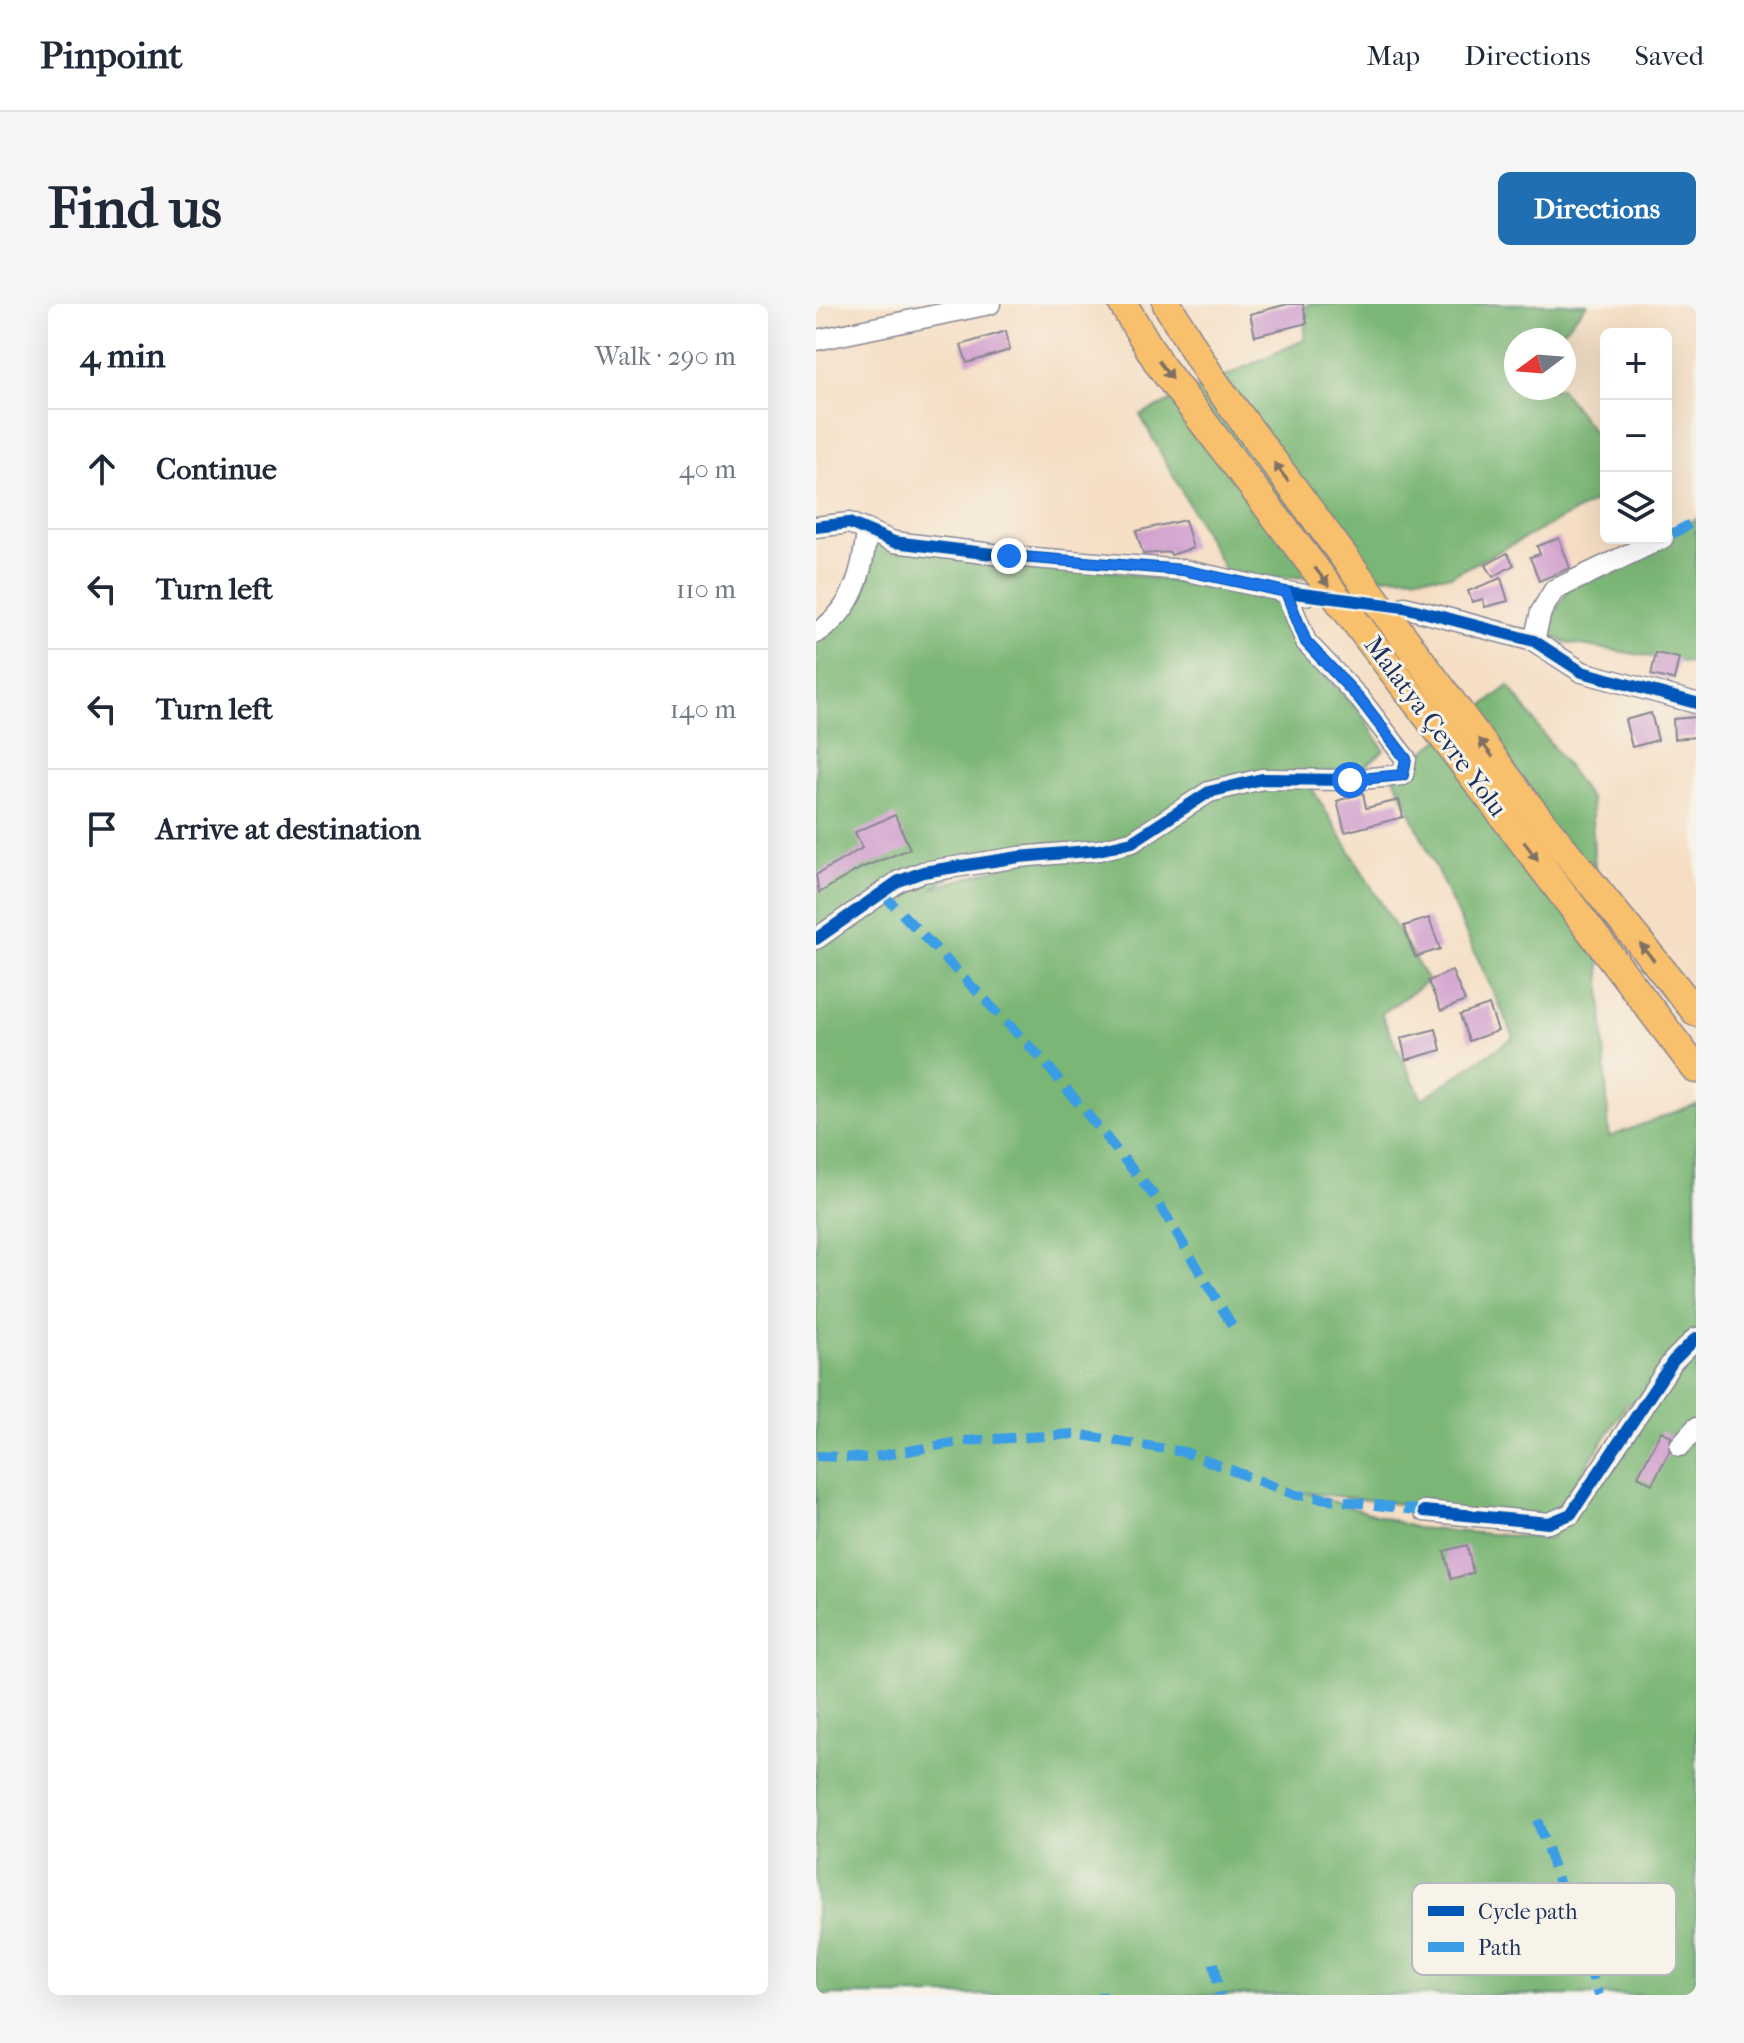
<!DOCTYPE html>
<html lang="en">
<head>
<meta charset="utf-8">
<style>
	:root { --surface:#fff; --page:#f6f6f7; --text:#1f2937; --muted:#747a83; --line:#e0e1e3; --accent:#1f6fb2 }
	body { margin:0; font-family:"IM FELL French Canon",serif; background:var(--page); color:var(--text) }
	.controls { position:absolute; right:24px; top:24px; display:grid; overflow:hidden; border-radius:12px; box-shadow:0 8px 32px #0002 }
	.controls button { width:72px; height:72px; display:grid; place-items:center; padding:0; border:0; border-bottom:2px solid var(--line); background:var(--surface); color:var(--text); font:40px sans-serif }
	.compass { position:absolute; left:688px; top:24px; width:72px; height:72px; border-radius:50%; background:var(--surface); box-shadow:0 8px 32px #0002; rotate:254deg }
	.stop { position:absolute; width:24px; height:24px; margin:-18px; border:6px solid #1a73e8; border-radius:50%; background:#fff }
	.stop.end { background:#1a73e8; border-color:#fff; box-shadow:0 2px 8px #0008 }
	.list { margin:0; padding:0; list-style:none }
	h2 { display:flex; justify-content:space-between; align-items:center; height:104px; margin:0; padding:0 32px; font-size:34px }
	h2 small { font-size:26px; font-weight:400; color:var(--muted) }
	.list li { display:grid; grid-template-columns:52px 1fr auto; gap:24px; align-items:center; box-sizing:border-box; height:120px; padding:0 32px; border-top:2px solid var(--line) }
	.list b { display:block; font-size:30px; white-space:nowrap }
	.list em { font-size:26px; font-style:normal; color:var(--muted) }
	.icon { flex:none; width:44px; height:44px; fill:none; stroke:currentColor; stroke-width:2; stroke-linecap:round; stroke-linejoin:round }
	.map { position:relative; flex:none; width:880px; height:1691px; overflow:hidden; border-radius:12px }
	header { display:flex; align-items:center; gap:48px; box-sizing:border-box; height:112px; padding:0 40px; background:var(--surface); border-bottom:2px solid var(--line) }
	header strong { font-size:38px }
	nav { display:flex; gap:44px; margin-inline-start:auto; font-size:28px }
	.intro { display:flex; align-items:center; justify-content:space-between; box-sizing:border-box; height:192px; padding:0 48px }
	h1 { margin:0; font-size:56px }
	.button { padding:20px 36px; border-radius:12px; background:var(--accent); color:#fff; font-size:28px; font-weight:700 }
	main { display:flex; gap:48px; padding:0 48px }
	aside { flex:1; background:var(--surface); border-radius:12px; box-shadow:0 8px 32px #0002 }
	.map>svg:first-child { display:block }
</style>
</head>
<body>
<header>
<strong>Pinpoint</strong>
<nav><a>Map</a><a>Directions</a><a>Saved</a></nav>
</header>
<div class="intro"><h1>Find us</h1><a class="button">Directions</a></div>
<main>
<aside>
<h2>4 min<small>Walk · 290 m</small></h2>
<ul class="list">
<li><svg class="icon" aria-label="ahead" viewBox="0 0 24 24"><path d="M12 20V5M6 11l6-6 6 6"/></svg><div><b>Continue</b></div><em>40 m</em></li>
<li><svg class="icon" aria-label="left" viewBox="0 0 24 24"><path d="M17 20v-9H6M10 6l-5 5 5 5"/></svg><div><b>Turn left</b></div><em>110 m</em></li>
<li><svg class="icon" aria-label="left" viewBox="0 0 24 24"><path d="M17 20v-9H6M10 6l-5 5 5 5"/></svg><div><b>Turn left</b></div><em>140 m</em></li>
<li><svg class="icon" aria-label="arrive" viewBox="0 0 24 24"><path d="M6 21V4h12l-3 4 3 4H6"/></svg><div><b>Arrive at destination</b></div></li>
</ul>
</aside>
<div class="map">
<svg width="880" height="1691" viewBox="0 0 880 1691">
	<rect width="100%" height="100%" fill="#f7f3e8"/>
	<filter id="ink" filterUnits="userSpaceOnUse"><feTurbulence type="fractalNoise" baseFrequency=".0125" numOctaves="2"/><feDisplacementMap in="SourceGraphic" scale="16" xChannelSelector="R" yChannelSelector="G"/><feConvolveMatrix kernelMatrix="1 2 1 2 8 2 1 2 1" color-interpolation-filters="sRGB"/></filter>
	<filter id="wash" filterUnits="userSpaceOnUse"><feTurbulence type="fractalNoise" baseFrequency=".006" numOctaves="4" result="noise"/><feDisplacementMap in="SourceGraphic" scale="32" xChannelSelector="R" yChannelSelector="G"/><feGaussianBlur stdDeviation="1.8" result="paint"/><feColorMatrix in="noise" values="0 0 0 0 0 0 0 0 0 0 0 0 0 0 0 0 0 1.4 0 .05"/><feComposite in="paint" operator="in"/></filter>
	<g filter="url(#wash)">
		<rect width="100%" height="100%" fill="#f5dec4"/>
		<g fill="#7ab674" stroke="#4a7269" stroke-width="2" fill-rule="evenodd">
			<polygon points="491,0 771,0 739,36 700,36 700,84 744,84 790,144 790,192 635,272 413,274 324,111 488,36"/>
			<polygon points="880,215 880,360 747,338 729,327 757,276"/>
			<path d="M51,226L461,295L489,351L545,409L568,446L534,476H491L612,677L565,710L606,795L698,733L577,471L693,382L775,496L793,833L880,800V1691H0V322L27,303ZM230,549L118,584V583L164,555ZM849,1076L734,1235L600,1224L488,1188L733,1219L809,1103Z"/>
		</g>
		<g id="blocks">
			<g fill="#d09ecd">
				<polygon points="472,0 487,0 491,19 439,32 434,10"/>
				<polygon points="190,27 194,46 151,59 145,41"/>
				<polygon points="369,216 377,244 355,251 354,248 327,250 320,227"/>
				<polygon points="743,234 754,264 723,277 714,253 724,250 721,242"/>
				<polygon points="691,249 698,261 677,273 670,261"/>
				<polygon points="685,274 692,297 669,303 667,295 656,298 652,287"/>
				<polygon points="840,349 863,354 858,376 835,371"/>
				<polygon points="835,409 842,436 816,443 809,416"/>
				<polygon points="880,413 880,433 858,435 857,415"/>
				<polygon points="547,489 550,504 583,496 587,513 529,528 521,497"/>
				<polygon points="79,511 94,545 45,564 3,589 0,571 46,544 39,528"/>
				<polygon points="613,614 624,645 599,653 588,622"/>
				<polygon points="636,667 649,697 625,707 612,677"/>
				<polygon points="673,701 682,727 653,737 644,711"/>
				<polygon points="620,725 625,746 590,756 585,734"/>
				<polygon points="845,1127 855,1132 853,1148 836,1180 822,1172"/>
				<polygon points="651,1241 657,1269 635,1275 628,1247"/>
			</g>
		</g>
	</g>
	<g filter="url(#ink)">
		<use href="#blocks" fill-opacity="0" stroke="#888691" stroke-width="2"/>
		<g fill="none" stroke-linecap="round" stroke-linejoin="round">
			<defs>
				<g id="minor">
					<polyline points="0,36 174,0"/>
					<polyline points="0,223 33,219 78,238 193,252 367,266 470,288"/>
					<polyline points="588,303 718,337 766,368 880,399"/>
					<path d="M0,329C38,307 47,266 51,226"/>
					<polyline points="718,337 725,308 738,286 847,234"/>
					<polyline points="0,635 83,577 107,568 203,553 283,546 316,538 393,488 446,475 534,476 587,471 590,455 544,395 490,338 470,288 490,291"/>
					<polyline points="864,1142 880,1124"/>
					<polyline points="608,1207 733,1219 755,1210 857,1057 880,1034"/>
				</g>
				<g id="highway">
					<polyline points="307,0 343,60 880,765"/>
					<polyline points="351,0 394,72 711,500 880,708"/>
				</g>
			</defs>
			<use href="#minor" stroke="#888691" stroke-width="23"/>
			<use href="#highway" stroke="#888691" stroke-width="31"/>
			<use href="#minor" stroke="#fff" stroke-width="20"/>
			<use href="#highway" stroke="#f8bf6c" stroke-width="28"/>
			<g stroke="#3b9de6" stroke-width="10" stroke-dasharray="20 10" stroke-linecap="butt">
				<polyline points="856,230 880,217"/>
				<polyline points="65,588 226,755 339,893 420,1028"/>
				<polyline points="0,1152 52,1154 148,1137 260,1130 368,1148 480,1191 608,1207"/>
				<polyline points="721,1516 783,1691"/>
				<polyline points="398,1659 404,1691"/>
				<polyline points="286,1688 286,1691"/>
			</g>
			<defs>
				<g id="cycleway">
					<polyline points="0,223 33,219 78,238 193,252 367,266 470,288"/>
					<polyline points="0,635 83,577 107,568 203,553 283,546 316,538 393,488 446,475 534,476 587,471 590,455 544,395 490,338 470,288 588,303 718,337 766,368 880,399"/>
					<polyline points="608,1207 733,1219 755,1210 857,1057 880,1034"/>
				</g>
			</defs>
			<use href="#cycleway" stroke="#f7f3e8" stroke-width="17"/>
			<use href="#cycleway" stroke="#0057b8" stroke-width="12"/>
		</g>
		<defs><path id="oneway-solid" d="M-6-.8H1V-3.2L6.5 0L1 3.2V.8H-6Z" transform="scale(2)"/></defs>
		<g fill="#7e7064">
			<use href="#oneway-solid" transform="translate(349 66) rotate(54)"/>
			<use href="#oneway-solid" transform="translate(465 168) rotate(-127)"/>
			<use href="#oneway-solid" transform="translate(506 273) rotate(53)"/>
			<use href="#oneway-solid" transform="translate(670 444) rotate(-127)"/>
			<use href="#oneway-solid" transform="translate(715 547) rotate(53)"/>
			<use href="#oneway-solid" transform="translate(831 648) rotate(-129)"/>
		</g>
	</g>
	<g fill="none" stroke-linecap="round" stroke-linejoin="round" filter="url(#ink)">
		<polyline stroke="#1a73e8" stroke-width="10" points="193,252 367,266 470,288 490,338 544,395 590,455 587,471 534,476"/>
	</g>
	<g text-anchor="middle" stroke-width="6" stroke-linejoin="round" paint-order="stroke">
		<g font-size="26" fill="#1b2f5e" stroke="#f7f3e8">
			<text transform="translate(620 422) rotate(53)" y="9">Malatya Çevre Yolu</text>
		</g>
	</g>
	<rect x="596" y="1579" width="264" height="92" rx="12" fill="#f7f3e8" stroke="#b5b8bf" stroke-width="2"/>
	<rect x="612" y="1602" width="36" height="10" fill="#0057b8"/>
	<rect x="612" y="1638" width="36" height="10" fill="#3b9de6"/>
	<g font-size="22" fill="#1b2f5e">
		<text x="662" y="1615">Cycle path</text>
		<text x="662" y="1651">Path</text>
	</g>
</svg>
<div class="controls">
<button>+</button>
<button>−</button>
<button><svg class="icon" aria-label="layers" viewBox="0 0 24 24"><path d="M12 4l9 5-9 5-9-5zM3 14l9 5 9-5"/></svg></button>
</div>
<svg class="compass" viewBox="-18 -18 36 36"><path d="M0-13l5 13h-10z" fill="#e53935"/><path d="M0 13l5-13h-10z" fill="#747a83"/></svg>
<div class="stop" style="left:534px;top:476px"></div>
<div class="stop end" style="left:193px;top:252px"></div>
</div>
</main>
</body>
</html>
